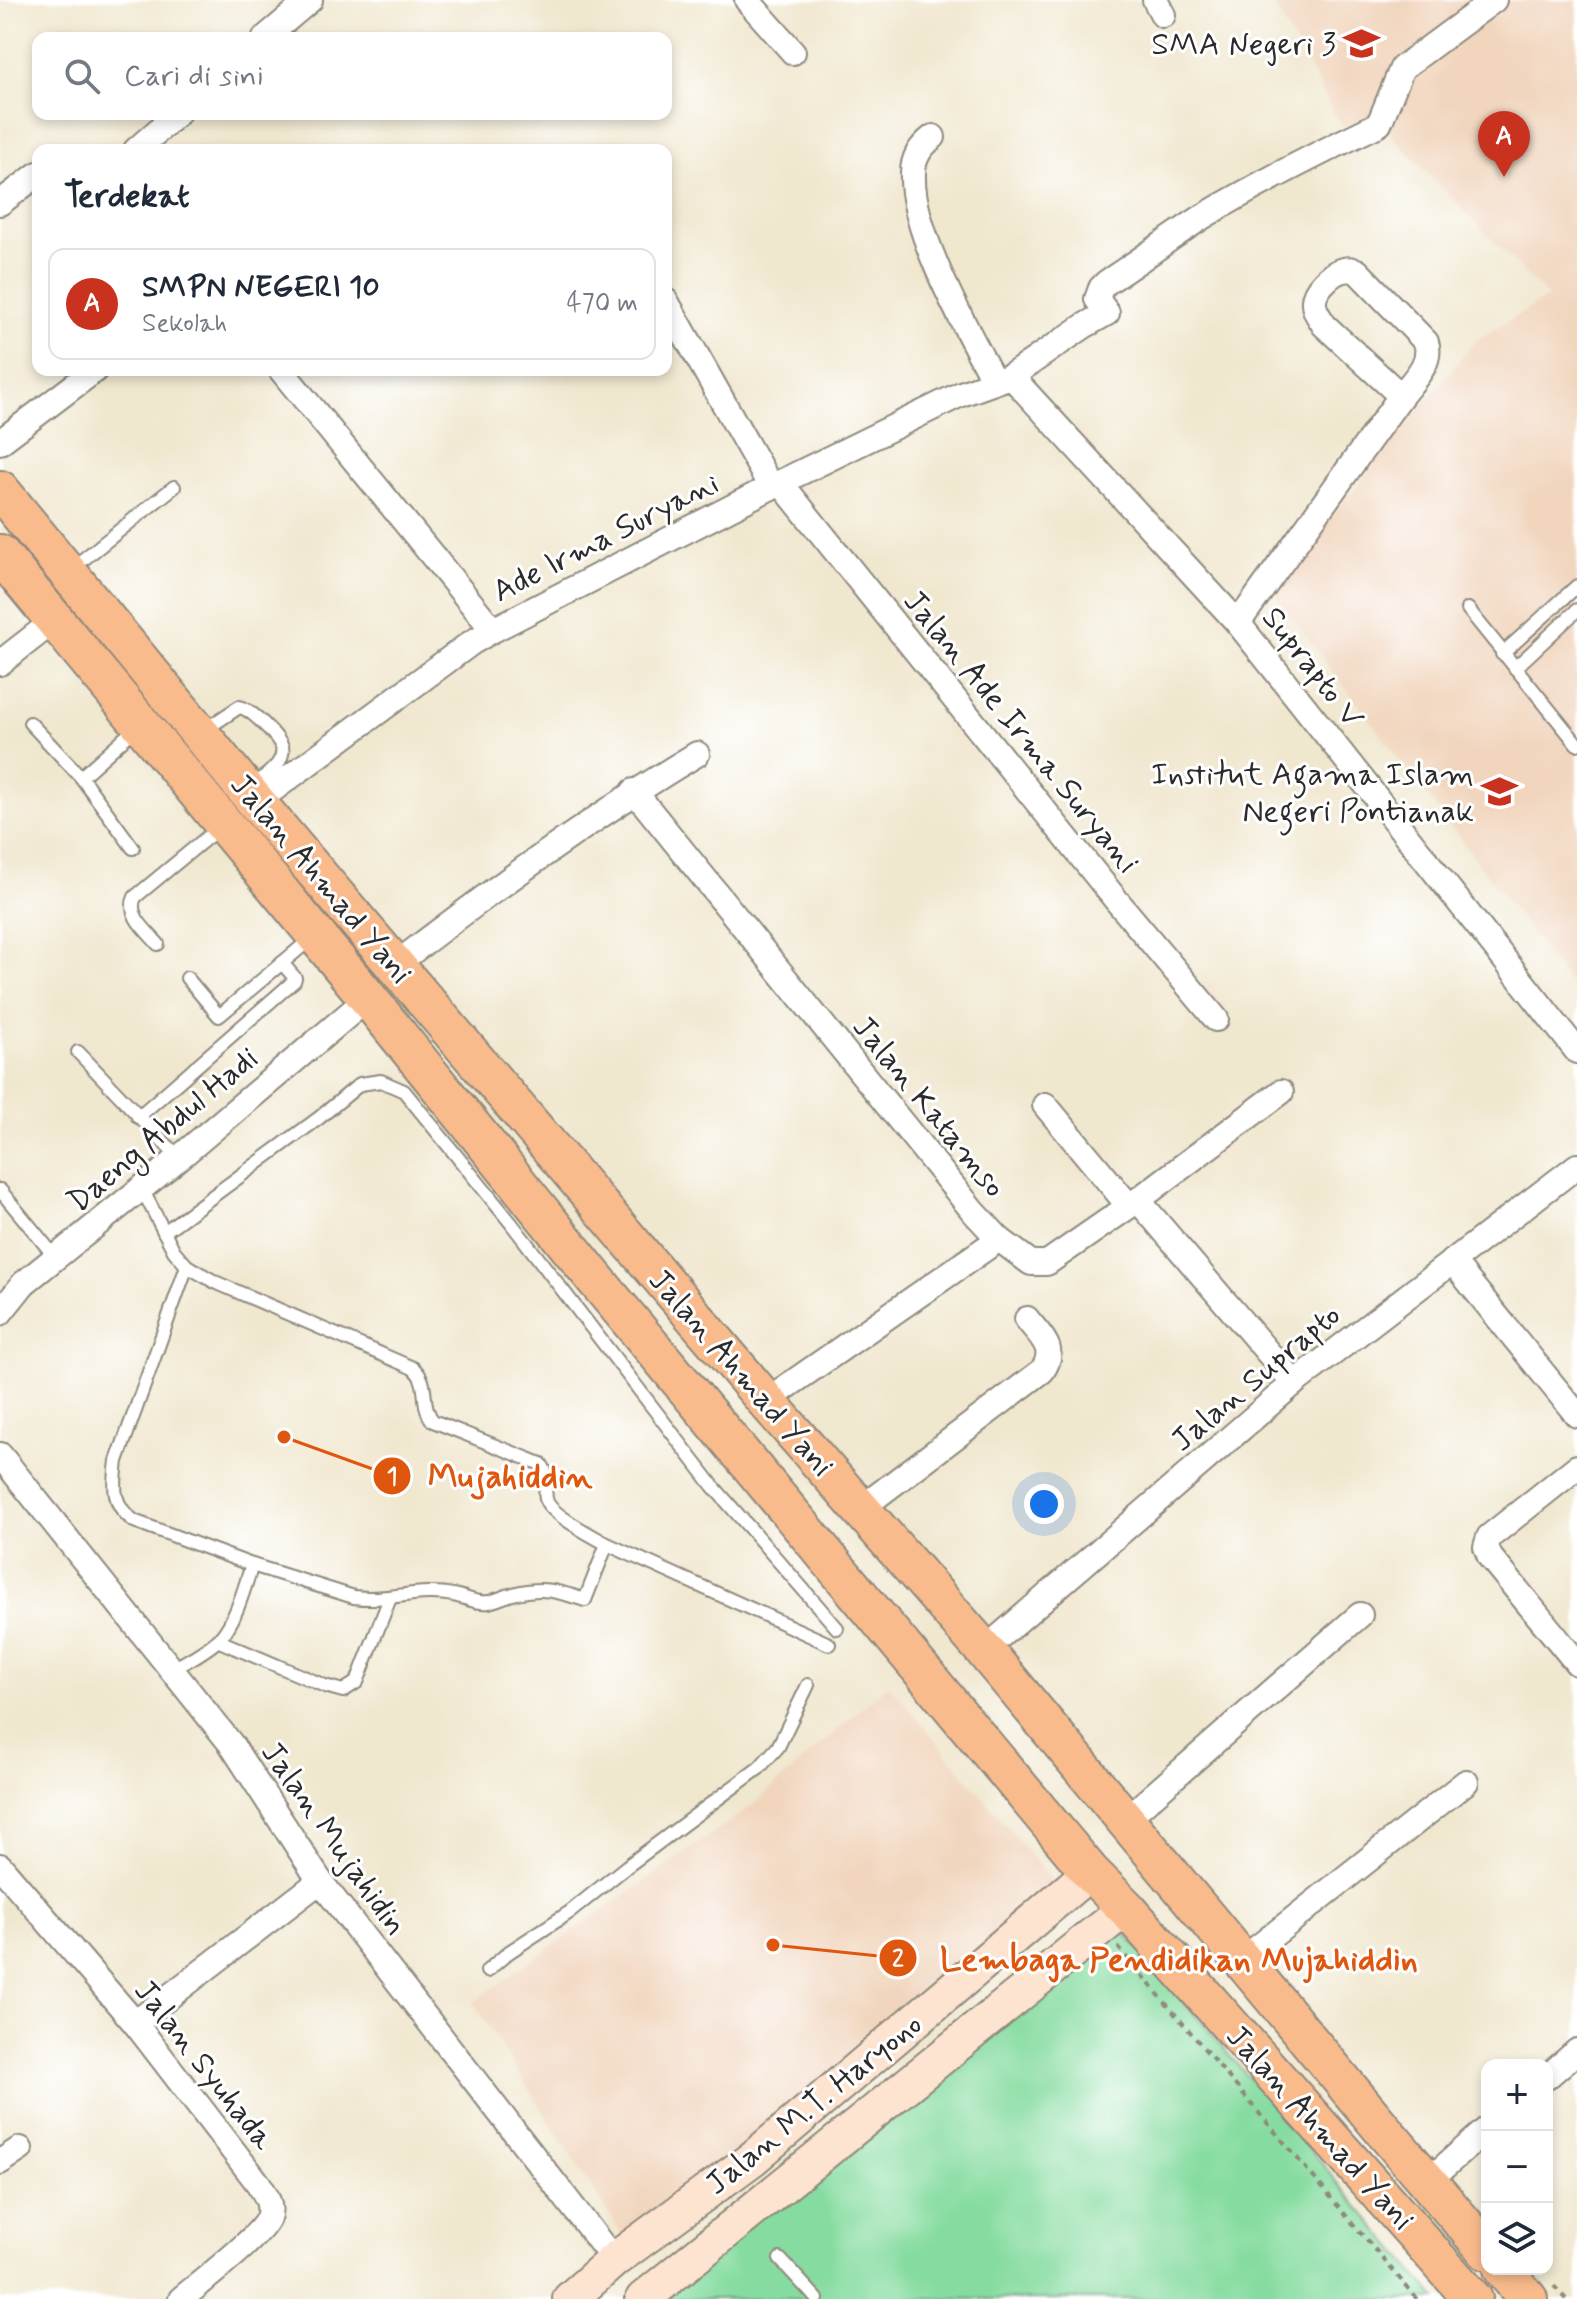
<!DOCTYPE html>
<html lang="id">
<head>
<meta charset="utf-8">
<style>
	:root { --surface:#fff; --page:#f6f6f7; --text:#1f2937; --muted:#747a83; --line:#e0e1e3; --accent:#c8321e }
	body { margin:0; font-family:Mynerve,sans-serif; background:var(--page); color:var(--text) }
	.controls { position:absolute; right:24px; bottom:24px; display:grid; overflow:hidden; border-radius:16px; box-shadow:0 4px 12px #0003 }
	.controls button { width:72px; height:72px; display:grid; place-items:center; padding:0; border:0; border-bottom:2px solid var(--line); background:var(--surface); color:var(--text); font:40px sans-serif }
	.you { position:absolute; left:1044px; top:1504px; width:28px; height:28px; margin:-20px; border:6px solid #fff; border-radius:50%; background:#1a73e8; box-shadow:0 0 0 12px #1a73e833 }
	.badge { display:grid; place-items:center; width:52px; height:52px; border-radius:50%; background:var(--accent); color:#fff; font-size:26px; font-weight:700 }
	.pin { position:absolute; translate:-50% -66px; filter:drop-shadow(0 2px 4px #0008) }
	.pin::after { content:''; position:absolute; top:42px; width:28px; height:24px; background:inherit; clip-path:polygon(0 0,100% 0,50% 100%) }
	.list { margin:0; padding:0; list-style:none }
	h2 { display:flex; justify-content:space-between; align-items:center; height:104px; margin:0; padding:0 32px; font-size:34px }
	h2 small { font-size:26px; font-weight:400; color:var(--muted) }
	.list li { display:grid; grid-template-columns:52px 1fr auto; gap:24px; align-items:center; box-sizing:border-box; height:112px; margin:0 16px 16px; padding:0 16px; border:2px solid var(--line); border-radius:16px }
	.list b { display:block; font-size:30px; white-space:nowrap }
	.list p { margin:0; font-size:26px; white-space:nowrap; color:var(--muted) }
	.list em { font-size:26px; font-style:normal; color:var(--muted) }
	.icon { flex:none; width:44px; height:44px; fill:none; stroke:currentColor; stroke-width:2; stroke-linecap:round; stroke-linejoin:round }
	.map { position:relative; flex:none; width:1577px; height:2299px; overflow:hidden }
	.search { position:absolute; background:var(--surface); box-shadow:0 4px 12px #0003; left:32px; top:32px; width:640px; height:88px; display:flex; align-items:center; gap:20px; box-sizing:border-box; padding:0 28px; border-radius:16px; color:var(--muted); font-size:30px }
	.panel { position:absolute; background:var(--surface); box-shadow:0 4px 12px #0003; left:32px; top:144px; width:640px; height:232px; border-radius:16px }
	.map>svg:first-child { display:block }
</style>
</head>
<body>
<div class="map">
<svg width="1577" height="2299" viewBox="0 0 1577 2299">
	<rect width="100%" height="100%" fill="#fff"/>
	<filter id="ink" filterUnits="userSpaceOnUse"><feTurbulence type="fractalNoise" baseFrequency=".0125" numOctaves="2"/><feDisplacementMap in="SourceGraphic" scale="16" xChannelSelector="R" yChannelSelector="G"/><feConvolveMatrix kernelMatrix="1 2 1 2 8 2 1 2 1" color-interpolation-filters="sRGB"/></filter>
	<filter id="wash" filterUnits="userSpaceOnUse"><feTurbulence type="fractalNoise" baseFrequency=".006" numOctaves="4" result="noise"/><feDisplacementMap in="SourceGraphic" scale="32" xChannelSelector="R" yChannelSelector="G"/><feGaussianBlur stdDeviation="1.8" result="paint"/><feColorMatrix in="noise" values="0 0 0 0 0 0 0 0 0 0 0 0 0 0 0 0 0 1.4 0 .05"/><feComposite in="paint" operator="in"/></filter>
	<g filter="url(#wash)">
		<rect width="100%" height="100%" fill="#f0e7cf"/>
		<g fill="#f1d5bd">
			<polygon points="1271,0 1488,0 1462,19 1373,116 1342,127"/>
			<polygon points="1506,0 1577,0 1577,993 1271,590 1475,341 1548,297 1391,135 1390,106 1411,69"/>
			<polygon points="889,1684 1058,1888 628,2244 473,2002 754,1804"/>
		</g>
		<polygon fill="#86dca0" stroke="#588466" stroke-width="2" points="1110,1915 1437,2299 664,2299"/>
	</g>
	<g filter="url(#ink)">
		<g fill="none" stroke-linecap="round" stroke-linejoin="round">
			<defs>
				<g id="lane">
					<polyline points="70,570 174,487"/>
					<polyline points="1468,609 1577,744"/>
					<polyline points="1502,654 1577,586"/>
					<polyline points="1515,668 1577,610"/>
					<polyline points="30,723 81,777"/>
					<path d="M203,731L239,707C250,708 277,735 282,747C283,750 282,757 280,760C275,771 260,779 251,787"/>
					<polyline points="133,848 81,777 138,726"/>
					<path d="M158,944C147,931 126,915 135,897L221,826"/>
					<polyline points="187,978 219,1016 313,937"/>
					<polyline points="78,1052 179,1158"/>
					<polyline points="138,1117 294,981 295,978 282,963"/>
					<path d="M142,1189L174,1251L187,1266L215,1282L413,1368C431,1383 419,1405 433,1421L541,1464C551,1477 542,1490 547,1502C553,1515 594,1537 607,1544L829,1644"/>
					<polyline points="0,1190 56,1258"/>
					<polyline points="164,1232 319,1118 360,1084 381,1081 404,1091 511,1223 713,1486 837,1628"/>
					<path d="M187,1266L117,1461C114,1487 111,1504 134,1521L252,1565L354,1597C388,1602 419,1588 453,1595C466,1597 476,1604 489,1602C497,1600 505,1596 513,1594C543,1586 557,1591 585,1600L607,1544"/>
					<polyline points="217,1640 325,1686 343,1691 357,1682 390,1598"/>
					<path d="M172,1670C187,1660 208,1651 221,1637C237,1618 244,1588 252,1565"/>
					<polyline points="487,1971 509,1952 570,1912 626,1867 759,1768 778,1747 808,1685"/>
					<polyline points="780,2259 817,2299"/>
				</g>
				<g id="street">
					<polyline points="747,0 793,52"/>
					<polyline points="1155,0 1163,15"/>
					<polyline points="265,38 310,0"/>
					<path d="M933,137C921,146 913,157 913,173C910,230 967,330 994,381"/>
					<polyline points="136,150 177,114"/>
					<polyline points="0,203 38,174"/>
					<polyline points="666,301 771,487"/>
					<polyline points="281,370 493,630"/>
					<polyline points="1011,376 1238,623 1577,1051"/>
					<polyline points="0,442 95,370"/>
					<polyline points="780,482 1117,901 1216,1019"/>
					<path d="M1238,623L1401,396L1324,325C1320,318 1313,310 1314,301C1314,289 1332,272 1344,270C1349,268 1352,270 1357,271L1426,342C1433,363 1413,380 1401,396"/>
					<polyline points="0,663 55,620"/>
					<polyline points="634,791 973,1211 999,1239 766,1401"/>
					<path d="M256,802L471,643L493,630L771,487L961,394L1011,376L1084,326L1107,313L1097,299L1101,288L1107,282C1140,261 1171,237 1204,216C1261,182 1319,153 1379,124L1402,68L1494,0"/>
					<path d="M395,965C492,890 592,817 697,754"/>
					<polyline points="1045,1105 1129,1206"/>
					<polyline points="1138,1200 1294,1383"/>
					<polyline points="999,1239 1031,1263 1047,1263 1138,1200 1281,1092"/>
					<polyline points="1452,1261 1577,1415"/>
					<polyline points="0,1313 24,1283 179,1158 368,998"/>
					<polyline points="0,1455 231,1744 320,1881 614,2260"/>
					<polyline points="1577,1467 1489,1537 1486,1547 1490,1557 1577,1663"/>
					<path d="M860,1509L1042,1371C1058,1349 1041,1337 1027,1319"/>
					<polyline points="984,1650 1294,1383 1577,1166"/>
					<polyline points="1125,1820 1360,1615"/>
					<path d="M0,1866L135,2023L258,2183C265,2193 273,2205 268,2218C261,2236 199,2284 181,2299"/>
					<polyline points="1242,1960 1466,1782"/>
					<polyline points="135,2023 320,1881"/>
					<polyline points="1547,2077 1577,2051"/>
					<polyline points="0,2162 20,2149"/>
					<polyline points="1428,2181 1487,2129"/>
				</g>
				<g id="secondary">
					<polyline points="570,2299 614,2260 752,2159 1090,1872"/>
					<polyline points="643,2299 1126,1908"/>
				</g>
				<g id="primary">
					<polyline points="0,490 256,802 766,1401 984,1650 1390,2138 1487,2251"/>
					<polyline points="0,554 368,998 596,1280 1090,1872 1126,1908 1473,2299"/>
					<polyline points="1503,2269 1528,2299"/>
				</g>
			</defs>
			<use href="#lane" stroke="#8e897d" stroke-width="16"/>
			<use href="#street" stroke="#8e897d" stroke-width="28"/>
			<use href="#secondary" stroke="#8e897d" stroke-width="38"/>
			<use href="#primary" stroke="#8e897d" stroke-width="42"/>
			<g stroke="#8e897d" stroke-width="4" stroke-dasharray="6 6" stroke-linecap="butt">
				<polyline points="1118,1947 1417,2299"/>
				<polyline points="1554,2286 1566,2299"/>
			</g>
			<use href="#lane" stroke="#fff" stroke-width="12"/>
			<use href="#street" stroke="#fff" stroke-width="24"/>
			<use href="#secondary" stroke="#fde4d1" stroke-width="34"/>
			<use href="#primary" stroke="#fabb8c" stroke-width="38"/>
		</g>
	</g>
	<defs>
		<symbol id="school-bare" viewBox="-9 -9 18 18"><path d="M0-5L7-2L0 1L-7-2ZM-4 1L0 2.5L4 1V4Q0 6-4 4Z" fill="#c8321e" stroke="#fff" stroke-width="2.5" paint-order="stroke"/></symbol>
		<symbol id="university-bare" viewBox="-9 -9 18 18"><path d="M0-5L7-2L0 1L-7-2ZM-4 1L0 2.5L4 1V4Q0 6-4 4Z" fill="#c8321e" stroke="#fff" stroke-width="2.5" paint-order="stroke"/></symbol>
	</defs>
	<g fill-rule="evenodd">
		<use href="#school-bare" x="1336" y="18" width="51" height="51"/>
		<use href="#university-bare" x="1474" y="766" width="51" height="51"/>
	</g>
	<g text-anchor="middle" stroke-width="6" stroke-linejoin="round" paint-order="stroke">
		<g font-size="32" fill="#2b2b2b" stroke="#fff" text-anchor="end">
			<text x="1336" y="54">SMA Negeri 3</text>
			<text x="1474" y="784">Institut Agama Islam<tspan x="1474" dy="37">Negeri Pontianak</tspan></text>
		</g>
		<g font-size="32" fill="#2b2b2b" stroke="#fff">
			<text transform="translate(605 536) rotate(-27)" y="11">Ade Irma Suryani</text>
			<text transform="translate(1314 667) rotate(52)" y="11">Suprapto V</text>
			<text transform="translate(1022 731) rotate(51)" y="11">Jalan Ade Irma Suryani</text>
			<text transform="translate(322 878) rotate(50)" y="11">Jalan Ahmad Yani</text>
			<text transform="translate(930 1106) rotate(51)" y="11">Jalan Katamso</text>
			<text transform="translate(162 1129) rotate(-40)" y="11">Daeng Abdul Hadi</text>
			<text transform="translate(742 1372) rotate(49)" y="11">Jalan Ahmad Yani</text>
			<text transform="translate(1255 1377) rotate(-40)" y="11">Jalan Suprapto</text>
			<text transform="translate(335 1838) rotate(55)" y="11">Jalan Mujahidin</text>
			<text transform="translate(205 2064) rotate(52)" y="11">Jalan Syuhada</text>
			<text transform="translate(813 2103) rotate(-39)" y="11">Jalan M.T. Haryono</text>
			<text transform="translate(1321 2127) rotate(48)" y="11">Jalan Ahmad Yani</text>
		</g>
	</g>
	<path fill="none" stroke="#df570e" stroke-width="3" d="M284 1437L392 1476M773 1945L898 1958"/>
	<g fill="#df570e" stroke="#fff" stroke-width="3">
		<circle cx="284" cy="1437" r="8"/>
		<circle cx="773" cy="1945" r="8"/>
		<circle cx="392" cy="1476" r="20"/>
		<circle cx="898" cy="1958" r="20"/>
	</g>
	<g font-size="24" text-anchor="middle" font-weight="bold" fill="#fff">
		<text x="392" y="1484">1</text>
		<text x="898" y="1966">2</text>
	</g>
	<g font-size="34" text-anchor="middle" font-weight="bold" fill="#df570e" stroke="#fff" stroke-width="6" stroke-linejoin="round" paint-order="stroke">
		<text x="510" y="1487">Mujahiddin</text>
		<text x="1179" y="1970">Lembaga Pendidikan Mujahiddin</text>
	</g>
</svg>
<div class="controls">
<button>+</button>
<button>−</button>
<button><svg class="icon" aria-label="layers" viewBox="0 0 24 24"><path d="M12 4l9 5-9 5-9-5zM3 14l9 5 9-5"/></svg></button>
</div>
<div class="you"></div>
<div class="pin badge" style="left:1504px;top:177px">A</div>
<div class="search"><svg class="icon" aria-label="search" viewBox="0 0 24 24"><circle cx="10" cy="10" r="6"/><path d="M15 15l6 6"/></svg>Cari di sini</div>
<section class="panel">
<h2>Terdekat<small></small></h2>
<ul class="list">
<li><span class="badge">A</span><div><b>SMPN NEGERI 10</b><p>Sekolah</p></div><em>470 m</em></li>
</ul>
</section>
</div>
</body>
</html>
